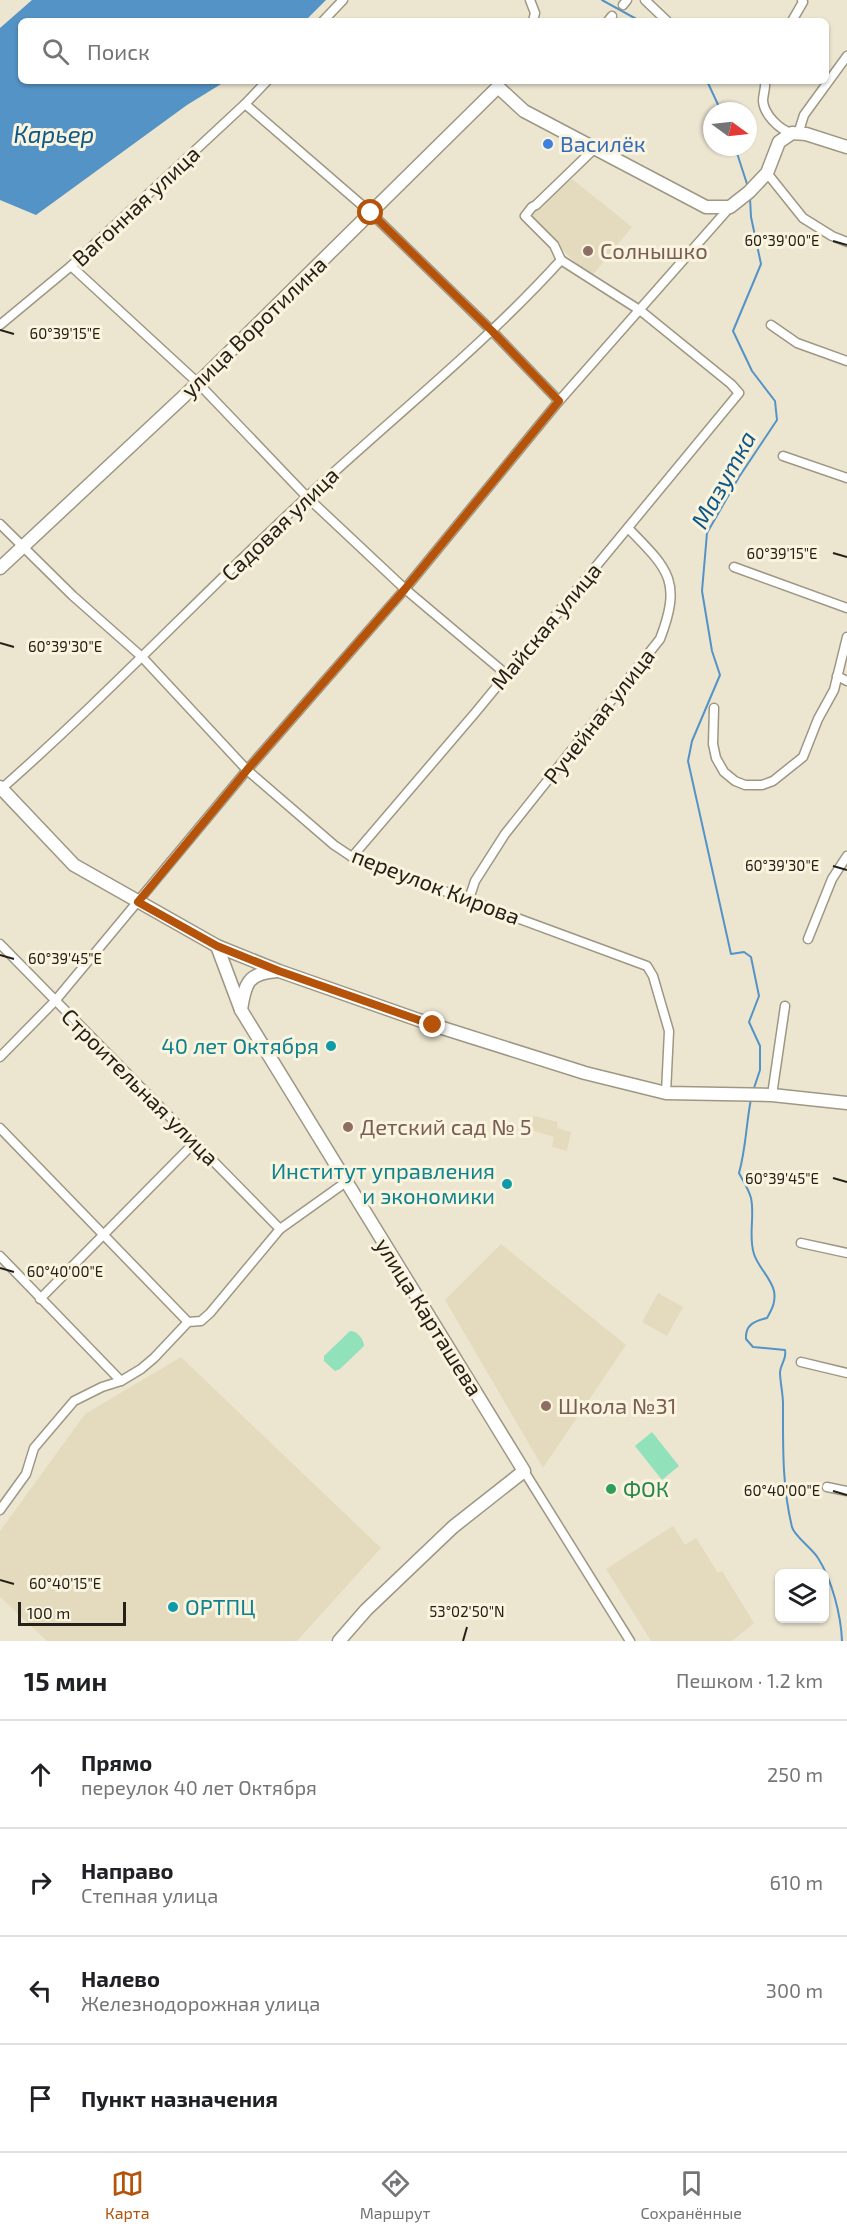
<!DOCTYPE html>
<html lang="ru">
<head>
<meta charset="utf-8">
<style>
	:root { --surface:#fff; --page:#f6f6f6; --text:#202124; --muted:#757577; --line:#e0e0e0; --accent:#b45309 }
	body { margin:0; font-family:"Exo 2",sans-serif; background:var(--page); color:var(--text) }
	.controls { position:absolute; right:18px; bottom:18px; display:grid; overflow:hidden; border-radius:9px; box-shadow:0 2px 4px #0004 }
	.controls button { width:54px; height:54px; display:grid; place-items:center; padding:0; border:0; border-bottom:2px solid var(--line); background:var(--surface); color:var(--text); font:30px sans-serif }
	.compass { position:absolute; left:703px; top:102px; width:54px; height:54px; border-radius:50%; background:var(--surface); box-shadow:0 2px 4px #0004; rotate:105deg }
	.scale { position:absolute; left:18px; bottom:15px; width:108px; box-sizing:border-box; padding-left:6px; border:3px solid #24211a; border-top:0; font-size:16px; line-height:21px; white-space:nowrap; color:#24211a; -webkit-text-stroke:4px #faf3de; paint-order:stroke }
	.stop { position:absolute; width:18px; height:18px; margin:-14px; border:4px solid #b45309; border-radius:50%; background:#fff }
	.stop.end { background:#b45309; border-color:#fff; box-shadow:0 2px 6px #0008 }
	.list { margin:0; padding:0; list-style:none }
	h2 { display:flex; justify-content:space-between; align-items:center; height:78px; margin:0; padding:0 24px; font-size:26px }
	h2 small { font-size:20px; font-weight:400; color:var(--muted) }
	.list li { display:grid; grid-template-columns:39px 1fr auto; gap:18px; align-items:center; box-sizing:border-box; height:108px; padding:0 24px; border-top:2px solid var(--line) }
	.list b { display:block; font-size:22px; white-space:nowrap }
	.list p { margin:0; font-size:20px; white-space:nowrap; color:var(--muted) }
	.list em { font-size:20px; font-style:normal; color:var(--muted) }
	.icon { flex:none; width:33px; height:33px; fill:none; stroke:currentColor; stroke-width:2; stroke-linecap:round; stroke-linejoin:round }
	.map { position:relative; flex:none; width:847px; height:1641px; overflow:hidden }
	.search { position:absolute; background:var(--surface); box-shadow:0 2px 4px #0004; left:18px; right:18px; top:18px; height:66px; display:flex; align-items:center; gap:15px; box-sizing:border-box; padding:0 21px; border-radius:9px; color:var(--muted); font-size:22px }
	.sheet { height:510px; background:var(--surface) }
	nav { display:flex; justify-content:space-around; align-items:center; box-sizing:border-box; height:84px; border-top:2px solid var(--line); background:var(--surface); font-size:16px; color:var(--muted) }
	nav a { display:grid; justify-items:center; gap:3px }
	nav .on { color:var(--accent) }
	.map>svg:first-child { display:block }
</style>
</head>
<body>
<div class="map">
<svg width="847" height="1641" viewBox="0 0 847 1641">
	<rect width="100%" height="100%" fill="#ece6d1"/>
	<g fill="#e4dbbf">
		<polygon points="572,179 632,227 592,276 586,274 533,219 532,213"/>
		<polygon points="534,1116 558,1122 557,1128 571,1132 567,1151 552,1147 554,1137 530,1130"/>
		<polygon points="501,1244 626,1345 543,1468 445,1300"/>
		<polygon points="658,1293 683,1307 667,1336 642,1322"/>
		<polygon points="181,1357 381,1548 297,1641 47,1641 0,1597 0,1531 85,1414"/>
		<polygon points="673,1526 685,1545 696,1538 718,1573 722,1571 754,1623 732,1641 651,1641 606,1569"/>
	</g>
	<g fill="#91e1bb">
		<path d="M350,1331C357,1331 364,1339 364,1346L340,1369L335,1371L324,1361V1356Z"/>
		<polygon points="652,1432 679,1466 662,1480 635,1446"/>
	</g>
	<polygon fill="#5493c6" points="32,0 326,0 305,21 21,21 21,81 226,81 187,105 36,215 0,200 0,28"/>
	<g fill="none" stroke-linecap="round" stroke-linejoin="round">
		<g stroke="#5493c6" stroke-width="2">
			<polyline points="602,0 640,21"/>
			<polyline points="707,81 721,111"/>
			<polyline points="735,147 748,187"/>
			<polyline points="750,198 751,217 761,264 733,331 752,371 775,401 777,420 739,477 707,533 702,591 712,651 720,675 692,741 688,761 731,954 744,952 751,957 759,996 749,1022 760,1046 760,1070 753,1091"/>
			<path d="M751,1099C746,1124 746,1149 739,1173C743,1181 749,1190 751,1198C755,1217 748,1236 754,1254C758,1267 771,1278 774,1291C776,1302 772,1309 767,1318C754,1321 745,1325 746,1339L753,1347L785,1350C787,1359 781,1363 780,1372C780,1382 783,1393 783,1404C783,1445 782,1486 792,1527C794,1536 812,1548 818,1558C832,1580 841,1615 842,1641"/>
		</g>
		<defs>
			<g id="street">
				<polyline points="530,0 535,13 533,21"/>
				<polyline points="645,0 667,21"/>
				<polyline points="623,5 627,0"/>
				<polyline points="323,21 343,0"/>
				<polyline points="608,21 612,16"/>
				<polyline points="792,21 803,2 802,0"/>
				<path d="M765,81C766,88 763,94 763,101C764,114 779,130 792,133"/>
				<polyline points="245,104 371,213 492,331 559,401"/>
				<polyline points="798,134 804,115 847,56"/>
				<polyline points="767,173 803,218 832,236 847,242"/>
				<polyline points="71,266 198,383 307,497 405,589 506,674"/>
				<polyline points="0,325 71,266 245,104 267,81"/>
				<polyline points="771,325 797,343 847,361"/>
				<polyline points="783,456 847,478"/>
				<polyline points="0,524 73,596 142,657 247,770 334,845 352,857 647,966 653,976 669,1031 666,1093"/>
				<polyline points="734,567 847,608"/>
				<polyline points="837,676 847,681"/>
				<polyline points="714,708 713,744 716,758 724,772 735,781 745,785 762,785 773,781 803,757 818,719 834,690 847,637"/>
				<path d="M0,790C107,696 204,592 309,495C393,417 484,345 561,260"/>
				<polyline points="352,857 475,713 739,393 731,384 641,311 561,260 554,245 525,216 532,207 536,205 595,148"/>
				<path d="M469,899L475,881L505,834L660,639C682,581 669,570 628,528"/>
				<polyline points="808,939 832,879 847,856"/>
				<polyline points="0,944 280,1229"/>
				<polyline points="0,1057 55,1001 247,770 405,589 559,401 730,207"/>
				<polyline points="772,1095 785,1006"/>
				<polyline points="0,1128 188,1322"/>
				<polyline points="801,1243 847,1253"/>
				<polyline points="0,1256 121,1381"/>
				<polyline points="40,1299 195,1142"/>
				<polyline points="801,1362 847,1373"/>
				<polyline points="524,1471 630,1641"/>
				<polyline points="827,1487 847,1491"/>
				<polyline points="0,1510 26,1474 34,1448 74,1401 102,1387 121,1381 141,1369 154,1358 188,1322 201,1321 210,1313 280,1229 346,1182"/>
			</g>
			<g id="secondary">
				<polyline points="0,568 198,383 498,87 524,111 706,207 730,207 749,192 767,173 779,142 792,133 806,134 847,147"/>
				<polyline points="0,787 74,865 217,946 279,971 433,1025 585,1073 666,1093 772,1095 847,1103"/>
				<polyline points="217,946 241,1010"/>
				<path d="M277,971C248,973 245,983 241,1010L524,1471L453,1527L366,1610L339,1641"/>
			</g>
		</defs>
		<use href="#street" stroke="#9d9784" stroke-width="11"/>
		<use href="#secondary" stroke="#9d9784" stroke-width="15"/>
		<use href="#street" stroke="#fff" stroke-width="8"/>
		<use href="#secondary" stroke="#fff" stroke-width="12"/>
	</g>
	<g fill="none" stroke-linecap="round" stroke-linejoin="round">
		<polyline stroke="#b45309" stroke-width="8" points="371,213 492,331 559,401 405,589 247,770 138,902 217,946 279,971 433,1025"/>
	</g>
	<path fill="none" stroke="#24211a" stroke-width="2" d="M833,241L847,245M0,330L14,334M833,553L847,557M0,643L14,647M833,866L847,870M0,955L14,959M833,1178L847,1182M0,1268L14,1272M833,1491L847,1495M0,1580L14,1584M463,1641L467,1627"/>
	<circle fill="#3f7fe0" stroke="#faf3de" stroke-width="2" cx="548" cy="144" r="6"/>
	<g fill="#8d6e63" stroke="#faf3de" stroke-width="2">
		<circle cx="588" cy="251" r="6"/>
		<circle cx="348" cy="1127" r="6"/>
		<circle cx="546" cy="1406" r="6"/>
	</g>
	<g fill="#0f9aa8" stroke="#faf3de" stroke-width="2">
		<circle cx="331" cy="1046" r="6"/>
		<circle cx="507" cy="1184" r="6"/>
		<circle cx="173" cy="1607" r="6"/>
	</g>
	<circle fill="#2e9e5b" stroke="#faf3de" stroke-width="2" cx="611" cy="1489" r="6"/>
	<g text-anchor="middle" stroke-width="6" stroke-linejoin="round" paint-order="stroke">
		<g font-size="22" fill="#366cbe" stroke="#faf3de" text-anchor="start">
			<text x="560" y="152">Василёк</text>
		</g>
		<g font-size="22" fill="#24211a" stroke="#faf3de">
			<text transform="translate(136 206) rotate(-43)" y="8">Вагонная улица</text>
			<text transform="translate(254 327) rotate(-44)" y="8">улица Воротилина</text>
			<text transform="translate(280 524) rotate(-44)" y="8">Садовая улица</text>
			<text transform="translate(546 626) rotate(-50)" y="8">Майская улица</text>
			<text transform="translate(599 716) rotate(-52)" y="8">Ручейная улица</text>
			<text transform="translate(436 886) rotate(21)" y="8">переулок Кирова</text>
			<text transform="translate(140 1087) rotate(45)" y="8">Строительная улица</text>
			<text transform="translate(429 1317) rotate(58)" y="8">улица Карташева</text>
		</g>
		<g font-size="22" fill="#785e54" stroke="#faf3de" text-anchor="start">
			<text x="600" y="259">Солнышко</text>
			<text x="360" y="1135">Детский сад № 5</text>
			<text x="558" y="1414">Школа №31</text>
		</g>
		<g font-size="22" fill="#0d838f" stroke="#faf3de" text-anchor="end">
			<text x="319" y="1054">40 лет Октября</text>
			<text x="495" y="1179">Институт управления<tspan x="495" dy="25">и экономики</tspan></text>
			<text x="185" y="1615" text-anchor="start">ОРТПЦ</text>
		</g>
		<g font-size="22" fill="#27864d" stroke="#faf3de" text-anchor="start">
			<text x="623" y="1497">ФОК</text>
		</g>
		<g font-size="24" font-style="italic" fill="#0e5889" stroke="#faf3de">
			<text x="54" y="143">Карьер</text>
			<text transform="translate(724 480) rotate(-61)" y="8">Мазутка</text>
		</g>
	</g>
	<g font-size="15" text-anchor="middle" fill="#24211a" stroke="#faf3de" stroke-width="6" stroke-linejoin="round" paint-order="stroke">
		<text x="782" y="246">60°39'00"E</text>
		<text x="65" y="339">60°39'15"E</text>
		<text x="782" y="559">60°39'15"E</text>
		<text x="65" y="652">60°39'30"E</text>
		<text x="782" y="871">60°39'30"E</text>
		<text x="65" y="964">60°39'45"E</text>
		<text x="782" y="1184">60°39'45"E</text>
		<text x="65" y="1277">60°40'00"E</text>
		<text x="782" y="1496">60°40'00"E</text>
		<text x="65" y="1589">60°40'15"E</text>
		<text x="467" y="1617">53°02'50"N</text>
	</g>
</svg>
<div class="controls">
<button><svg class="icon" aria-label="layers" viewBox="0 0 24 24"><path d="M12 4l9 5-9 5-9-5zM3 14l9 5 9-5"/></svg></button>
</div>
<svg class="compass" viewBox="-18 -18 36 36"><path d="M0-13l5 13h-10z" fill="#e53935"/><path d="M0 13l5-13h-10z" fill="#757577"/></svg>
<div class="scale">100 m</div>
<div class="stop" style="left:371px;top:213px"></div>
<div class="stop end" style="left:433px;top:1025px"></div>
<div class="search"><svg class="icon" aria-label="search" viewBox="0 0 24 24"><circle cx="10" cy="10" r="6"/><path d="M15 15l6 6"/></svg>Поиск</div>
</div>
<section class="sheet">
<h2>15 мин<small>Пешком · 1.2 km</small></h2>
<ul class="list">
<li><svg class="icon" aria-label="ahead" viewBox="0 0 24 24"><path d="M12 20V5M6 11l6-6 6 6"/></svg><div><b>Прямо</b><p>переулок 40 лет Октября</p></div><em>250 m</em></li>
<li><svg class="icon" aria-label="right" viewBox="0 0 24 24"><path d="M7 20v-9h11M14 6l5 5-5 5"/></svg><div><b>Направо</b><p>Степная улица</p></div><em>610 m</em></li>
<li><svg class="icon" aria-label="left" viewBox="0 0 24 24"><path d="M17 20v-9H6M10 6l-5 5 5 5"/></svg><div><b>Налево</b><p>Железнодорожная улица</p></div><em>300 m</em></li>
<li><svg class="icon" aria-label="arrive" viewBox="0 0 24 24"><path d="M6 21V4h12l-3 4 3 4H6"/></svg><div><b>Пункт назначения</b></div></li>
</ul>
</section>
<nav>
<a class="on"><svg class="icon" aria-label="map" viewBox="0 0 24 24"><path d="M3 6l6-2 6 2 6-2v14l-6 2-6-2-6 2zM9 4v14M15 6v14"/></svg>Карта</a>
<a><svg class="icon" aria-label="directions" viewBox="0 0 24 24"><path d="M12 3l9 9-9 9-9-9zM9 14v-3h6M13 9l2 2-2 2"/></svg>Маршрут</a>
<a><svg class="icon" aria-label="saved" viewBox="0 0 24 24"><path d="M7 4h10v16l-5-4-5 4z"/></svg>Сохранённые</a>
</nav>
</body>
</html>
